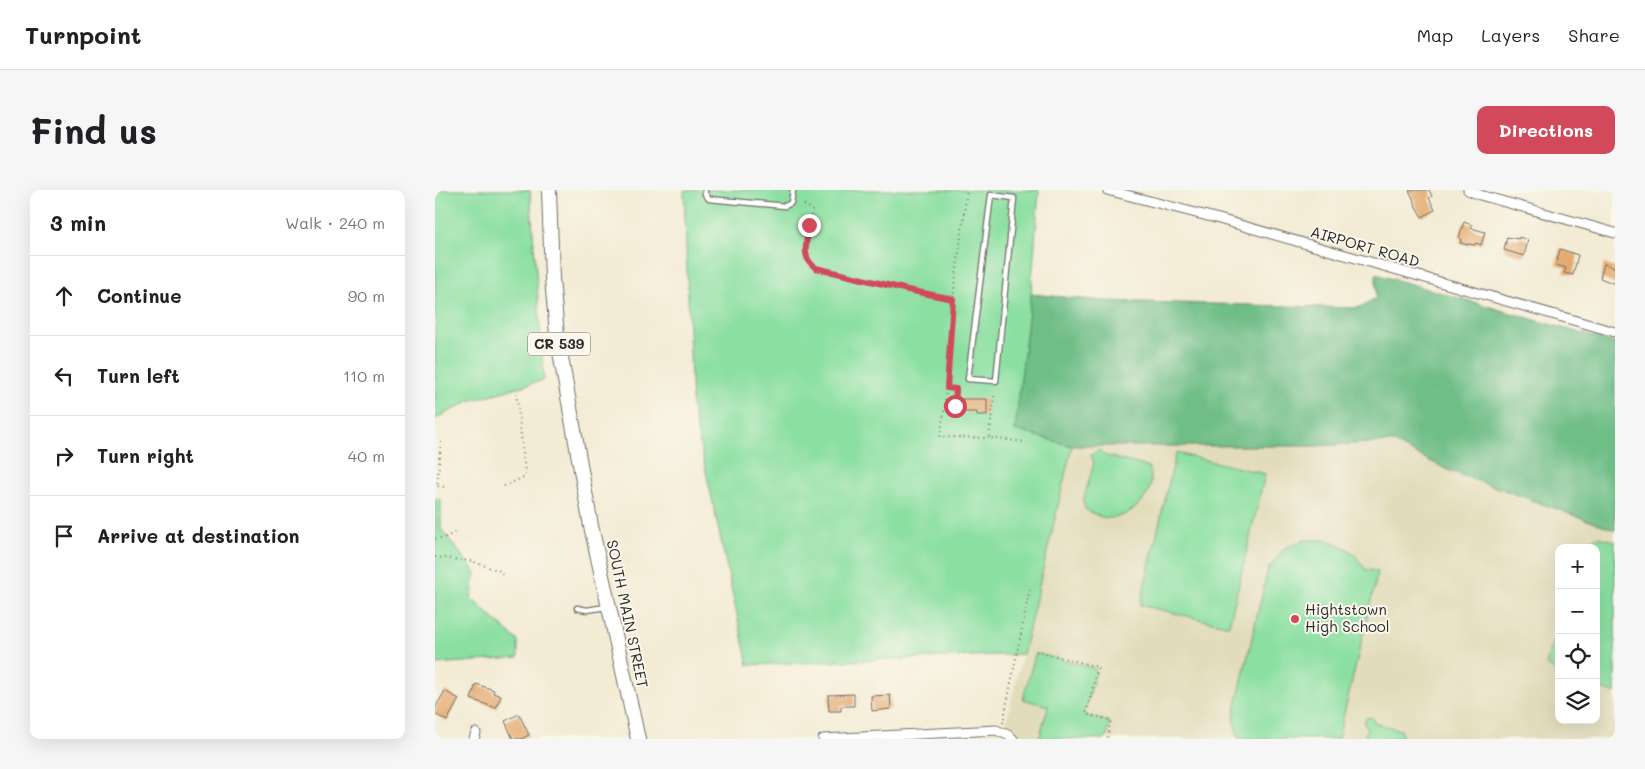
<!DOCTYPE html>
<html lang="en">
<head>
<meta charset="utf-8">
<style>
	:root { --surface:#fff; --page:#f6f6f6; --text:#202124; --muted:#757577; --line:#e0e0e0; --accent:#d1495b }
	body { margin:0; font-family:Mali,sans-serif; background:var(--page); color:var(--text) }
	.controls { position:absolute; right:15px; bottom:15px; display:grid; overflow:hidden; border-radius:10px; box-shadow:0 5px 20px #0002 }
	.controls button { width:45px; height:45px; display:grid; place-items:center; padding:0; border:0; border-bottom:1px solid var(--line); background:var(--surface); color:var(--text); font:25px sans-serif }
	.stop { position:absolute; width:15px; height:15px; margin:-11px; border:4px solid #d1495b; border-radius:50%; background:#fff }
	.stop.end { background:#d1495b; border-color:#fff; box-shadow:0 1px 5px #0008 }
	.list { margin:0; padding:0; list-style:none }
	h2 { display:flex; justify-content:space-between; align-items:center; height:65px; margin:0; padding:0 20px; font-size:21px }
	h2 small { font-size:16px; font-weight:400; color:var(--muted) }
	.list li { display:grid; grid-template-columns:32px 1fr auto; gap:15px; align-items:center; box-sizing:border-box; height:80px; padding:0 20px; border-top:1px solid var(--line) }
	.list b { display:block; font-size:19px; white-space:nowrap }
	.list em { font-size:16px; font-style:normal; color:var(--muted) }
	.icon { flex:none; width:28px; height:28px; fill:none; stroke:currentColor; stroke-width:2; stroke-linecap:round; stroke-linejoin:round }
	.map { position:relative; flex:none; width:1180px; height:549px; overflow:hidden; border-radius:10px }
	header { display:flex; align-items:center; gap:30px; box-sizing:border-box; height:70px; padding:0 25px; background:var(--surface); border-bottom:1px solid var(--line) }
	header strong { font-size:24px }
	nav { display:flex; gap:28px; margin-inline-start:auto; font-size:18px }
	.intro { display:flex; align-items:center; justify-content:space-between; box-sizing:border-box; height:120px; padding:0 30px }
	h1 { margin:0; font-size:35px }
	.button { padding:12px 22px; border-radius:10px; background:var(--accent); color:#fff; font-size:18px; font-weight:700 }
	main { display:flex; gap:30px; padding:0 30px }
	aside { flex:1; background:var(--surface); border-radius:10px; box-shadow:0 5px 20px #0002 }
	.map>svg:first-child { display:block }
</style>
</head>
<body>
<header>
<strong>Turnpoint</strong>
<nav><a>Map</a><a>Layers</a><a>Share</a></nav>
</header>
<div class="intro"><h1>Find us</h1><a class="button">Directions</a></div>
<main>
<aside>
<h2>3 min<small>Walk · 240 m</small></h2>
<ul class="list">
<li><svg class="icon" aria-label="ahead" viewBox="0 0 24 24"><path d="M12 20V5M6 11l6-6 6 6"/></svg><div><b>Continue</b></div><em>90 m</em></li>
<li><svg class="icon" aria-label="left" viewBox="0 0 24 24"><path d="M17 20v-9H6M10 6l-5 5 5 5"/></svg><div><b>Turn left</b></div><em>110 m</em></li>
<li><svg class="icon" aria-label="right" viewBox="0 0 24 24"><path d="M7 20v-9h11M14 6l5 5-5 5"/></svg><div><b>Turn right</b></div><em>40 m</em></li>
<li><svg class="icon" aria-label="arrive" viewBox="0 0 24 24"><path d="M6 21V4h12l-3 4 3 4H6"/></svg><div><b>Arrive at destination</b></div></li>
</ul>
</aside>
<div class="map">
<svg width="1180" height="549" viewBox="0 0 1180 549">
	<rect width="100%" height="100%" fill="#fbf7ec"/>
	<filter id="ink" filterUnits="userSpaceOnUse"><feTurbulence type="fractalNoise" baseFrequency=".02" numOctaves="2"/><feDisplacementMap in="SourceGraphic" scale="10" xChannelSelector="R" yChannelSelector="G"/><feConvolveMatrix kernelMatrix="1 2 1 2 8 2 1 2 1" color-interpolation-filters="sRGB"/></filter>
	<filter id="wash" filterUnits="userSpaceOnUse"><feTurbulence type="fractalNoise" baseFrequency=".0096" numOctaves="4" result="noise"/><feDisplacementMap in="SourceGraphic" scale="20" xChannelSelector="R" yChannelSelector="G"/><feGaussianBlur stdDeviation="1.12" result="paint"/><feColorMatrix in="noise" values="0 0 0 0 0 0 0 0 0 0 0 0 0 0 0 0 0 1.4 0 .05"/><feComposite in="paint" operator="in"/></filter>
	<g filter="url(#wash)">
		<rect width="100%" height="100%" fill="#f3ebd4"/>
		<path fill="#e2dcba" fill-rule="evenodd" d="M957,252L1015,281L1180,340V549H587L571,534L637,256H879ZM1124,358H1161V530H1124Z"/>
		<g fill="#8adfa1" stroke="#5a8566">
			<polygon points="0,0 95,0 109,190 34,211 0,229"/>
			<polygon points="249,0 604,0 596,104 580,240 637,256 588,464 313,475 257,217"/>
			<path d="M664,260L671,266L714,277C724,302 698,328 673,328C665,328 657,323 650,319L648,311L659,273L656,265Z"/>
			<polygon points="741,263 830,284 794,436 705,415"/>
			<polygon points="0,308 6,310 6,339 41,383 36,408 83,451 83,468 0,474"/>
			<polygon points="1163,347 1180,351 1180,503 1161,498 1161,358 1148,358 1150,353"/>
			<path d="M870,350C898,349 915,354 930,379L943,382L903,549H804L799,532L800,520L833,379L850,358Z"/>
			<polygon points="1124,435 1124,484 1111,474"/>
			<polygon points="604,464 659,478 661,482 649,525 675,532 671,549 604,549 613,516 588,509 600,465"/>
			<polygon points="934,527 938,529 940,533 966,540 968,549 929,549 932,538 929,533 930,529"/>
		</g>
		<polygon fill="#6fbe87" stroke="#4d7459" points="941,84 1180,153 1180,340 1015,281 957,252 879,256 637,256 580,240 596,104 670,111 923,118 941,108"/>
		<g id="blocks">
			<g fill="#e4aa71">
				<polygon points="974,0 994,0 997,6 994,8 1000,20 987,27 980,15 981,15"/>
				<polygon points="1029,32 1037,35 1036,38 1050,42 1046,55 1041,53 1040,55 1033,54 1033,55 1025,53 1026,49 1024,48"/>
				<polygon points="1072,47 1084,49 1084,47 1093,50 1089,66 1069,60"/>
				<polygon points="1125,59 1143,65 1138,85 1129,83 1131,78 1121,75"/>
				<polygon points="1169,74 1180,78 1180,94 1165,88"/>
				<polygon points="526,209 552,209 552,225 542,225 542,222 526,222"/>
				<polygon points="41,494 59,500 58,503 66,506 61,518 36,509"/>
				<polygon points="10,501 24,509 12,531 0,524 0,518"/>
				<polygon points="419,504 419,516 406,516 406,521 394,521 393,505"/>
				<polygon points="455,505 456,519 437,521 436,506"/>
				<polygon points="84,524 94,545 86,549 78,549 70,531"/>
			</g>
		</g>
	</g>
	<g filter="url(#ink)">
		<use href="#blocks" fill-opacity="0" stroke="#716e66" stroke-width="1"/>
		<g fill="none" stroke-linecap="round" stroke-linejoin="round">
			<defs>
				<g id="lane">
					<polyline points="270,0 270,4 274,9 350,16 356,13 358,0"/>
					<polygon points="556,5 579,8 561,191 533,189"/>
					<polyline points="142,418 152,420 171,417"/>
				</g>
				<g id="street">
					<polyline points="672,0 784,29 1180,142"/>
					<polyline points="1033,0 1045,5 1180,43"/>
					<polyline points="39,549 41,543"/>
					<polyline points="388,549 561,540 573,545 578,549"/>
				</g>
				<polyline id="primary" points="114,0 117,88 122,145 156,336 203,549"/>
			</defs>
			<use href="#lane" stroke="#716e66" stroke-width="7"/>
			<use href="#street" stroke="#716e66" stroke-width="11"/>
			<use href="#primary" stroke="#716e66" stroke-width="16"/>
			<g stroke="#716e66" stroke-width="2" stroke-dasharray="1 4" stroke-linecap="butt">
				<polyline points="369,15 377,19 371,67 376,75 381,78 444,94 518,109"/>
				<polyline points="511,198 518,109 532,0"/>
				<polyline points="559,206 554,248 590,252"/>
				<polyline points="510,215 511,198 521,199 520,216 510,215 505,247 554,248"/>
				<polyline points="6,252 2,296 11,297"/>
				<polyline points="69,296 89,287 90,281 81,201"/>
				<polyline points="0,349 12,347 20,342"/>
				<polyline points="0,367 36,371 65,381 68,387"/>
				<polyline points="601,461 663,477 651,524 676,530 672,549"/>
				<polyline points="568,533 595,398"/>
			</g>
			<use href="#lane" stroke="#fff" stroke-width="4.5"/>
			<use href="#street" stroke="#fff" stroke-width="9"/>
			<use href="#primary" stroke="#fff" stroke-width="14"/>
		</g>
	</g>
	<g fill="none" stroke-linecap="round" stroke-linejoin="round" filter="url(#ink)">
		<path stroke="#d1495b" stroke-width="6" d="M374,35C372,53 365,67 381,78L473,100L518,109L512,198L521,199L520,216"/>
	</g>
	<circle fill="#d1495b" stroke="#fbf7ec" stroke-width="2" cx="860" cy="429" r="5"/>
	<g text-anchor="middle" stroke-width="4" stroke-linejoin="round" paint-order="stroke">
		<rect fill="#fbf7ec" stroke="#696865" stroke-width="1" x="93" y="142.5" width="62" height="23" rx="4"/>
		<g font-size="14" font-weight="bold" fill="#2b2b2b">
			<text x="124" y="159">CR 539</text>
		</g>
		<g font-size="15" fill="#2b2b2b" stroke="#fbf7ec">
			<text transform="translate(930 57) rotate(16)" y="5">AIRPORT ROAD</text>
			<text transform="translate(192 424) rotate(78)" y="5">SOUTH MAIN STREET</text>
		</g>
		<g font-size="15" fill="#2b2b2b" stroke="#fbf7ec" text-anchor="start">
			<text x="870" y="425">Hightstown<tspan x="870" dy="17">High School</tspan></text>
		</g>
	</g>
</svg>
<div class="controls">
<button>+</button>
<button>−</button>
<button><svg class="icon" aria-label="locate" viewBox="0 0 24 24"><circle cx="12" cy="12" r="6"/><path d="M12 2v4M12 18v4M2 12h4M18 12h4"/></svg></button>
<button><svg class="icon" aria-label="layers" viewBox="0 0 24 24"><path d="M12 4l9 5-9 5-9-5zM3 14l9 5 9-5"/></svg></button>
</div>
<div class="stop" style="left:520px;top:216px"></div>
<div class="stop end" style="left:374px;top:35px"></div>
</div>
</main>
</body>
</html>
